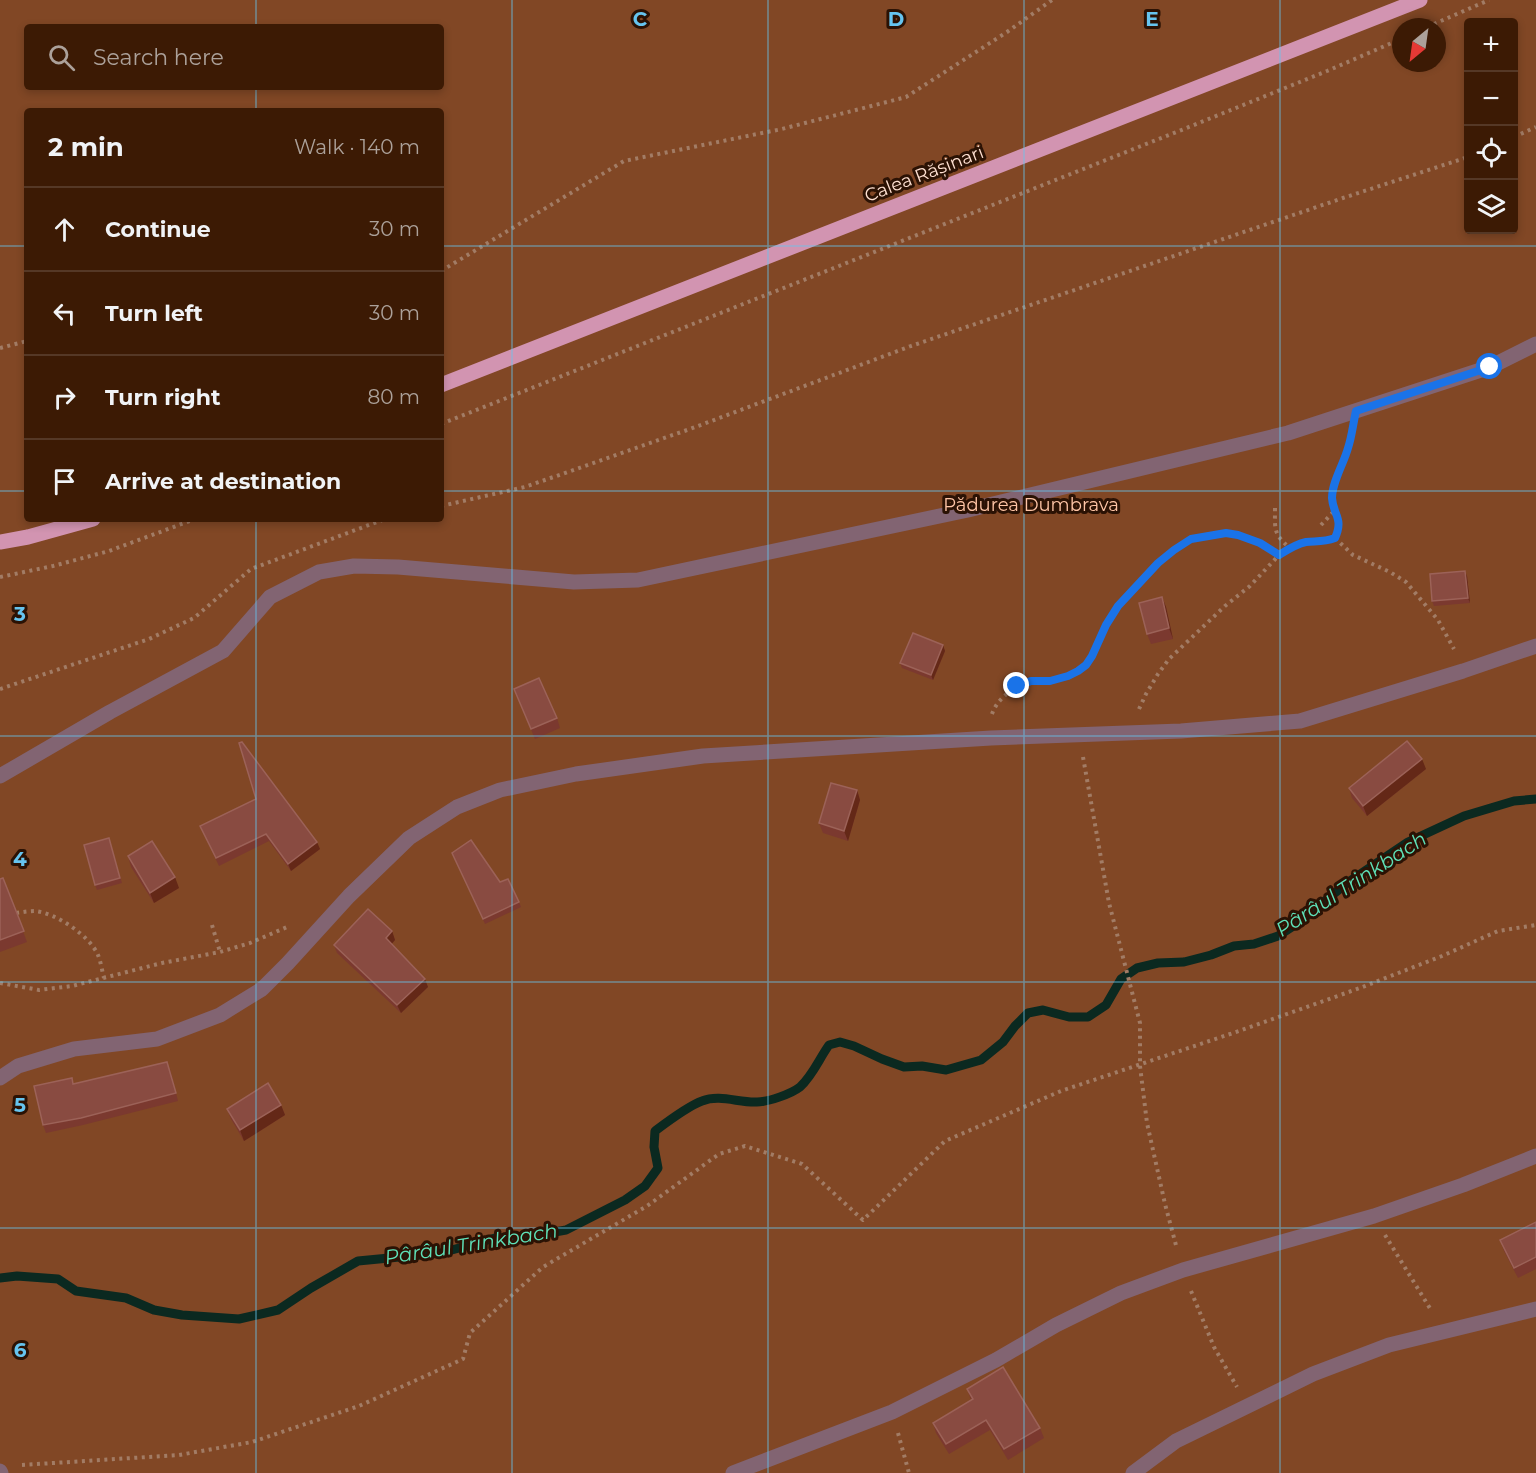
<!DOCTYPE html>
<html lang="en">
<head>
<meta charset="utf-8">
<style>
	:root { --surface:#3c1a04; --page:#472713; --text:#f1f3f6; --muted:#aca19a; --line:#553826 }
	body { margin:0; font-family:Montserrat,sans-serif; background:var(--page); color:var(--text) }
	.controls { position:absolute; right:18px; top:18px; display:grid; overflow:hidden; border-radius:6px; box-shadow:0 3px 9px #0003 }
	.controls button { width:54px; height:54px; display:grid; place-items:center; padding:0; border:0; border-bottom:2px solid var(--line); background:var(--surface); color:var(--text); font:30px sans-serif }
	.compass { position:absolute; left:1392px; top:18px; width:54px; height:54px; border-radius:50%; background:var(--surface); box-shadow:0 3px 9px #0003; rotate:209deg }
	.stop { position:absolute; width:18px; height:18px; margin:-14px; border:4px solid #1a73e8; border-radius:50%; background:#fff }
	.stop.end { background:#1a73e8; border-color:#fff; box-shadow:0 2px 6px #0008 }
	.list { margin:0; padding:0; list-style:none }
	h2 { display:flex; justify-content:space-between; align-items:center; height:78px; margin:0; padding:0 24px; font-size:26px }
	h2 small { font-size:20px; font-weight:400; color:var(--muted) }
	.list li { display:grid; grid-template-columns:39px 1fr auto; gap:18px; align-items:center; box-sizing:border-box; height:84px; padding:0 24px; border-top:2px solid var(--line) }
	.list b { display:block; font-size:22px; white-space:nowrap }
	.list em { font-size:20px; font-style:normal; color:var(--muted) }
	.icon { flex:none; width:33px; height:33px; fill:none; stroke:currentColor; stroke-width:2; stroke-linecap:round; stroke-linejoin:round }
	.map { position:relative; flex:none; width:1536px; height:1473px; overflow:hidden }
	.search { position:absolute; background:var(--surface); box-shadow:0 3px 9px #0003; left:24px; top:24px; width:420px; height:66px; display:flex; align-items:center; gap:15px; box-sizing:border-box; padding:0 21px; border-radius:6px; color:var(--muted); font-size:22px }
	.panel { position:absolute; background:var(--surface); box-shadow:0 3px 9px #0003; left:24px; top:108px; width:420px; height:414px; border-radius:6px }
	.map>svg:first-child { display:block }
</style>
</head>
<body>
<div class="map">
<svg width="1536" height="1473" viewBox="0 0 1536 1473">
	<rect width="100%" height="100%" fill="#502305"/>
	<path fill="#814725" fill-rule="evenodd" d="M0,0H1536V1473H0ZM1468,22H1514V230H1468ZM27,27H441V87H27ZM1401,27H1437V63H1401ZM27,111H441V519H27Z"/>
	<g fill="none" stroke-linecap="round" stroke-linejoin="round">
		<path stroke="#0b2920" stroke-width="9" d="M0,1278L17,1276L58,1279L76,1291L126,1298L154,1310L182,1315L239,1319L278,1310L311,1288L358,1261L441,1253L495,1238L532,1236L566,1230L625,1200L645,1186L658,1168L654,1147L655,1131C667,1122 688,1106 702,1101C720,1094 739,1103 757,1102C768,1102 791,1094 800,1087C813,1075 819,1059 829,1045L840,1042L854,1046L882,1059L904,1067L922,1066L946,1070L981,1060L1003,1042L1015,1026L1028,1013L1043,1010L1069,1017H1088L1106,1005L1121,979L1137,968L1158,963L1184,962L1211,955L1234,946L1254,944L1278,936L1298,923L1347,883L1408,842L1464,816L1514,801L1536,799"/>
		<g stroke="#a27c65" stroke-width="4" stroke-dasharray="3 4.5" stroke-linecap="butt">
			<polyline points="1427,27 1489,0"/>
			<polyline points="1514,137 1536,127"/>
			<polyline points="441,271 624,161 782,129 906,97 1007,32 1052,0"/>
			<polyline points="0,348 27,341"/>
			<polyline points="441,424 1184,129 1327,71 1401,39"/>
			<polyline points="441,506 525,487 690,429 911,346 1343,198 1468,157"/>
			<path d="M1275,508C1275,529 1273,534 1290,548"/>
			<polyline points="1321,525 1335,510"/>
			<polyline points="1335,538 1353,555 1390,572 1406,582 1438,620 1454,649"/>
			<polyline points="0,577 53,566 109,551 195,519"/>
			<polyline points="0,689 149,639 194,618 251,569 385,519"/>
			<path d="M1139,709L1146,694L1158,674L1169,659L1225,606L1250,586L1279,555L1304,542H1323L1335,538C1344,517 1332,514 1333,496C1334,479 1347,454 1351,435"/>
			<path d="M992,714C997,699 1014,686 1029,682C1035,681 1041,682 1047,681C1059,680 1076,674 1085,666C1098,654 1099,636 1108,621C1119,605 1128,597 1141,583C1154,569 1174,544 1193,539C1199,537 1205,537 1211,536C1215,535 1220,533 1224,533C1242,532 1265,546 1279,555"/>
			<polyline points="1083,757 1109,903 1140,1023 1140,1066 1147,1123 1165,1204 1177,1249"/>
			<path d="M16,913C23,912 29,911 35,911C56,913 90,936 98,955C101,962 102,971 104,978"/>
			<polyline points="212,925 220,952"/>
			<polyline points="0,983 39,990 72,986 162,963 220,952 250,943 287,927"/>
			<polyline points="1385,1235 1431,1310"/>
			<polyline points="1191,1291 1214,1347 1237,1387"/>
			<polyline points="898,1433 909,1473"/>
			<polyline points="22,1465 179,1455 252,1442 359,1406 463,1359 470,1333 543,1267 647,1206 719,1154 745,1146 802,1164 863,1220 945,1141 1061,1091 1239,1031 1360,988 1442,956 1498,931 1536,925"/>
		</g>
		<g stroke="#826472" stroke-width="15">
			<polyline points="0,776 110,712 223,651 270,597 319,572 354,566 398,567 574,582 638,580 968,510 1288,433 1490,367 1536,344"/>
			<polyline points="0,1078 18,1066 74,1049 157,1039 220,1015 262,989 288,963 349,896 409,838 457,807 500,790 576,774 703,756 991,738 1181,731 1300,721 1463,671 1536,646"/>
			<polyline points="0,1471 1,1473"/>
			<polyline points="733,1473 892,1412 996,1360 1056,1325 1121,1293 1183,1270 1374,1216 1463,1185 1536,1156"/>
			<polyline points="1133,1473 1176,1441 1313,1374 1389,1345 1536,1309"/>
		</g>
		<g stroke="#d294b1" stroke-width="15">
			<polyline points="441,385 1420,0"/>
			<polyline points="0,542 28,537 93,519"/>
		</g>
	</g>
	<g fill="#7b392f">
		<polygon points="1467,576 1470,603 1434,606 1432,601"/>
		<polygon points="1162,597 1166,607 1173,639 1151,644 1147,634"/>
		<polygon points="943,645 945,651 933,680 902,668 900,663"/>
		<polygon points="514,689 557,718 560,728 535,739"/>
		<polygon points="1426,769 1367,816 1352,798 1349,788"/>
		<polygon points="857,790 860,800 848,841 823,833 819,823"/>
		<polygon points="256,799 320,849 291,871 269,841 219,866 200,826"/>
		<polygon points="109,838 122,883 97,890 95,885"/>
		<polygon points="452,853 500,882 519,902 521,907 485,924"/>
		<polygon points="128,856 179,888 154,903 131,867"/>
		<polygon points="3,878 27,942 0,952 0,879"/>
		<polygon points="392,931 395,940 391,944 428,987 401,1013 337,953 334,945"/>
		<polygon points="170,1069 178,1101 83,1125 46,1133 43,1125 74,1084"/>
		<polygon points="281,1105 285,1115 244,1141 231,1119 227,1109"/>
		<polygon points="1536,1222 1536,1269 1518,1278 1504,1251 1500,1240"/>
		<polygon points="967,1389 1040,1428 1044,1438 1008,1460 990,1430 949,1454 936,1433 933,1423 971,1400"/>
	</g>
	<g fill="#642817">
		<polygon points="1465,571 1467,576 1470,603 1468,598"/>
		<polygon points="1162,597 1166,607 1173,639 1169,628"/>
		<polygon points="943,645 945,651 933,680 931,675"/>
		<polygon points="1422,759 1426,769 1367,816 1363,806"/>
		<polygon points="857,790 860,800 848,841 844,831"/>
		<polygon points="317,842 320,849 291,871 288,864"/>
		<polygon points="175,877 179,888 154,903 150,893"/>
		<polygon points="392,931 395,940 389,947 386,938"/>
		<polygon points="425,979 428,987 401,1013 397,1005"/>
		<polygon points="281,1105 285,1115 244,1141 240,1130"/>
	</g>
	<g fill="#894b41" stroke="#9c6258" stroke-width="1.5">
		<polygon points="1465,571 1468,598 1432,601 1430,574"/>
		<polygon points="1162,597 1169,628 1147,634 1139,603"/>
		<polygon points="913,633 943,645 931,675 900,663"/>
		<polygon points="539,678 557,718 531,729 514,689"/>
		<polygon points="1407,741 1422,759 1363,806 1349,788"/>
		<polygon points="242,742 317,842 288,864 266,834 216,858 200,826 256,799 239,743"/>
		<polygon points="831,783 857,790 844,831 819,823"/>
		<polygon points="109,838 120,878 95,885 84,845"/>
		<polygon points="471,840 500,882 508,879 519,902 483,919 452,853"/>
		<polygon points="152,841 175,877 150,893 128,856"/>
		<polygon points="3,878 24,931 0,940 0,879"/>
		<polygon points="368,909 392,931 386,938 425,979 397,1005 334,945"/>
		<polygon points="167,1062 176,1093 81,1118 43,1125 34,1086 72,1078 73,1084"/>
		<polygon points="268,1083 281,1105 240,1130 227,1109"/>
		<polygon points="1536,1222 1536,1257 1514,1268 1500,1240"/>
		<polygon points="1003,1367 1040,1428 1004,1449 986,1420 946,1444 933,1423 973,1399 967,1389"/>
	</g>
	<g fill="none" stroke-linecap="round" stroke-linejoin="round">
		<path stroke="#1a73e8" stroke-width="8" d="M1017,686L1031,681H1050L1068,676L1078,671L1086,665L1092,656L1106,625L1118,606L1158,563L1174,550L1191,539L1226,533L1238,535L1260,543L1279,555C1287,550 1296,544 1306,542C1317,541 1324,542 1335,538C1344,518 1333,515 1332,498C1332,482 1344,463 1348,448C1352,436 1353,424 1356,411L1490,367"/>
	</g>
	<path fill="none" stroke="#66c4ef" stroke-width="1.5" stroke-opacity="0.55" d="M256,0V27M512,0V1473M768,0V1473M1024,0V1473M1280,0V1473M256,87V111M0,246H27M441,246H1536M0,491H27M441,491H1536M256,519V1473M0,736H1536M0,982H1536M0,1228H1536"/>
	<g text-anchor="middle" stroke-width="6" stroke-linejoin="round" paint-order="stroke">
		<g font-size="18" fill="#ffe1d2" stroke="#2b1204">
			<text transform="translate(924 174) rotate(-21)" y="6">Calea Rășinari</text>
		</g>
		<g font-size="18" fill="#ffc5a6" stroke="#2b1204">
			<text x="1031" y="511">Pădurea Dumbrava</text>
		</g>
		<g font-size="20" font-style="italic" fill="#5ee1b8" stroke="#2b1204">
			<text transform="translate(1351 884) rotate(-33)" y="7">Pârâul Trinkbach</text>
			<text transform="translate(471 1244) rotate(-9)" y="7">Pârâul Trinkbach</text>
		</g>
	</g>
	<g font-size="20" text-anchor="middle" font-weight="bold" fill="#66c4ef" stroke="#2b1204" stroke-width="6" stroke-linejoin="round" paint-order="stroke">
		<text x="640" y="26">C</text>
		<text x="896" y="26">D</text>
		<text x="1152" y="26">E</text>
		<text x="20" y="621">3</text>
		<text x="20" y="866">4</text>
		<text x="20" y="1112">5</text>
		<text x="20" y="1357">6</text>
	</g>
</svg>
<div class="controls">
<button>+</button>
<button>−</button>
<button><svg class="icon" aria-label="locate" viewBox="0 0 24 24"><circle cx="12" cy="12" r="6"/><path d="M12 2v4M12 18v4M2 12h4M18 12h4"/></svg></button>
<button><svg class="icon" aria-label="layers" viewBox="0 0 24 24"><path d="M12 4l9 5-9 5-9-5zM3 14l9 5 9-5"/></svg></button>
</div>
<svg class="compass" viewBox="-18 -18 36 36"><path d="M0-13l5 13h-10z" fill="#e53935"/><path d="M0 13l5-13h-10z" fill="#aca19a"/></svg>
<div class="stop" style="left:1490px;top:367px"></div>
<div class="stop end" style="left:1017px;top:686px"></div>
<div class="search"><svg class="icon" aria-label="search" viewBox="0 0 24 24"><circle cx="10" cy="10" r="6"/><path d="M15 15l6 6"/></svg>Search here</div>
<section class="panel">
<h2>2 min<small>Walk · 140 m</small></h2>
<ul class="list">
<li><svg class="icon" aria-label="ahead" viewBox="0 0 24 24"><path d="M12 20V5M6 11l6-6 6 6"/></svg><div><b>Continue</b></div><em>30 m</em></li>
<li><svg class="icon" aria-label="left" viewBox="0 0 24 24"><path d="M17 20v-9H6M10 6l-5 5 5 5"/></svg><div><b>Turn left</b></div><em>30 m</em></li>
<li><svg class="icon" aria-label="right" viewBox="0 0 24 24"><path d="M7 20v-9h11M14 6l5 5-5 5"/></svg><div><b>Turn right</b></div><em>80 m</em></li>
<li><svg class="icon" aria-label="arrive" viewBox="0 0 24 24"><path d="M6 21V4h12l-3 4 3 4H6"/></svg><div><b>Arrive at destination</b></div></li>
</ul>
</section>
</div>
</body>
</html>
